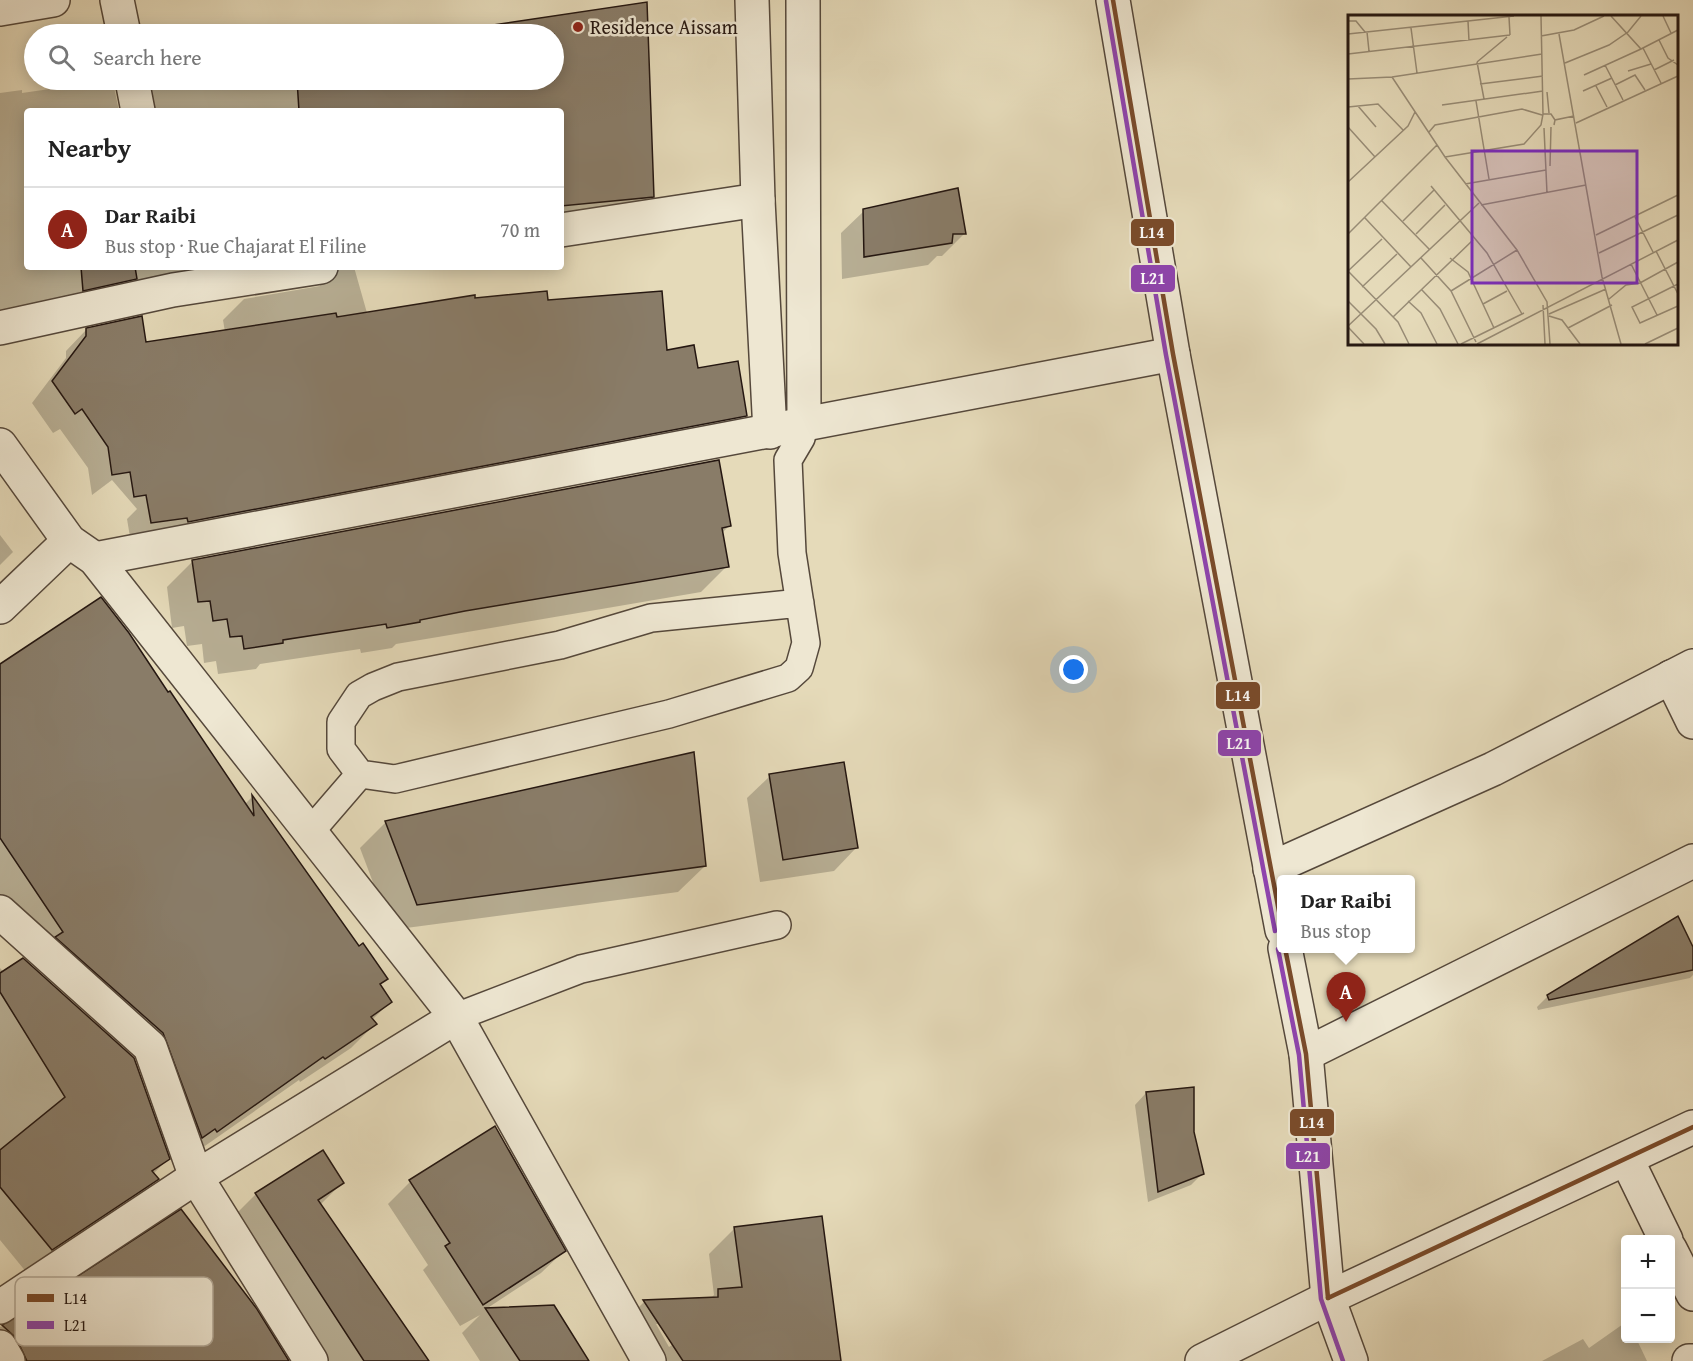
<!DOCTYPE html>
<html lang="en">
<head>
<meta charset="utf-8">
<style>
	:root { --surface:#fff; --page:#f2f2f2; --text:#222; --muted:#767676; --line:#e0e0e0; --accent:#8f2418 }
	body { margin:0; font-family:"Gentium Book Plus",serif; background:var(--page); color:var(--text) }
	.controls { position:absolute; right:18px; bottom:18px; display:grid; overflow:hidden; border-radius:6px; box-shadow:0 3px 15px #0003 }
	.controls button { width:54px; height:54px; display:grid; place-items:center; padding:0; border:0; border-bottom:2px solid var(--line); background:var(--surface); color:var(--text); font:30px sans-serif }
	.you { position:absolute; left:1074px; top:670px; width:21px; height:21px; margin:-15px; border:4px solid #fff; border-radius:50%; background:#1a73e8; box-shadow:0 0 0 9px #1a73e833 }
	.badge { display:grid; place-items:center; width:39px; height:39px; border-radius:50%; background:var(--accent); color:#fff; font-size:20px; font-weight:700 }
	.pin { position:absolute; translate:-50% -50px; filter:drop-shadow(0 2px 3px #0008) }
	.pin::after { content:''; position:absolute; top:32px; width:21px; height:18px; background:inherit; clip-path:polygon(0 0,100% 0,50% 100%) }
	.popup { position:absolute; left:1277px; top:875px; width:138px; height:78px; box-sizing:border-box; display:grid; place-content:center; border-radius:6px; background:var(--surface); filter:drop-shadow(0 2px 4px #0005); font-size:20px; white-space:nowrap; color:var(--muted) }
	.popup b { font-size:22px; color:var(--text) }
	.popup::after { content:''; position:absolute; left:50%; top:100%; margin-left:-12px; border:12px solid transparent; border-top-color:var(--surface) }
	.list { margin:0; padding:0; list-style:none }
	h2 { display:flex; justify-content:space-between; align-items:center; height:78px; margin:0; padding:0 24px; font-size:26px }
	h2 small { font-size:20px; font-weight:400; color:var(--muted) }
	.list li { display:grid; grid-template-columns:39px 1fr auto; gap:18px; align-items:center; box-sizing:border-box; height:84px; padding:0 24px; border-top:2px solid var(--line) }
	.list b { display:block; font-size:22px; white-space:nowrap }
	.list p { margin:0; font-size:20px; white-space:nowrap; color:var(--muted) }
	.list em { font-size:20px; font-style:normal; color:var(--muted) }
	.icon { flex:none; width:33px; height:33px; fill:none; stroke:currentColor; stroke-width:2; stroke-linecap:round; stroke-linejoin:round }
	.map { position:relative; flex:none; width:1693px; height:1361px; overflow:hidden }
	.search { position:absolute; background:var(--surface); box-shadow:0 3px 15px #0003; left:24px; top:24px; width:540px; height:66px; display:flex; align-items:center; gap:15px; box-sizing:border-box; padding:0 21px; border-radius:33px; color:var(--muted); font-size:22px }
	.panel { position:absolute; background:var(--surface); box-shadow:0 3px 15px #0003; left:24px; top:108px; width:540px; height:162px; border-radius:6px }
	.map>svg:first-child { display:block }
</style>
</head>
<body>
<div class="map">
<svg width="1693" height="1361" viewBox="0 0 1693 1361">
	<rect width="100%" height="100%" fill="#e5dab9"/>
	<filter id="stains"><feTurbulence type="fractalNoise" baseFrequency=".00333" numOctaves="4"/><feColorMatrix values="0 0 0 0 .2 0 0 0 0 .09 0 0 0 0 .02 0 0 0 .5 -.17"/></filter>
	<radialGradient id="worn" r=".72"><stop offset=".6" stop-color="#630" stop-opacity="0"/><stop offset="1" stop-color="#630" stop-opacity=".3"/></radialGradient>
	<g fill="#0003" fill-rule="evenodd">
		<polygon points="646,3 653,196 627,222 561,228 561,111 420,111 413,80 554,80 554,34 441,34"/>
		<polygon points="147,80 378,80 383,111 132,111"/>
		<polygon points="105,81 106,84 113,82 119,111 27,111 27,267 354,267 367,313 547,301 665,352 697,370 745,416 724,436 131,543 127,519 137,509 112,480 92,495 88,468 60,429 53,433 32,403 66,358 66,351 86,330 145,344 225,332 223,320 244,299 320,286 315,275 0,312 0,93 22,90 22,93"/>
		<polygon points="864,211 964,234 942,256 937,256 928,265 842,279 841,233"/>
		<polygon points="729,526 721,534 727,566 701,592 438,637 396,644 392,648 361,653 360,649 260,664 256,669 218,674 216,661 204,663 202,644 187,646 184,626 172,628 167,587 193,561"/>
		<polygon points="0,535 13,552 0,565"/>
		<polygon points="0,666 245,804 251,798 359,948 386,979 379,986 390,1002 372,1020 375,1024 351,1048 300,1082 299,1080 192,1155 139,1058 0,898"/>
		<polygon points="770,776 856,848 834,871 760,882 747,798"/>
		<polygon points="386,822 705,866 678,892 391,930 360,848"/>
		<polygon points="1693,951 1693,975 1690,978 1538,1010 1537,1007 1548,996"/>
		<polygon points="0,968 168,1159 153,1174 157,1179 133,1203 27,1273 0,1240"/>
		<polygon points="1146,1093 1202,1174 1191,1185 1148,1202 1135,1105"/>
		<polygon points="410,1182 564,1251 541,1273 486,1309 587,1361 480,1361 462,1333 480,1315 460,1326 423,1270 428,1265 388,1204"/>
		<polygon points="342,1183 319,1206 428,1361 324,1361 232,1218 256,1194"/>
		<path d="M735,1228L840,1361H638L618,1328L644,1302L710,1299L714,1295L709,1254ZM656,1324H659L672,1345L669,1347Z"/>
		<polygon points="1626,1322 1626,1338 1636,1338 1647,1361 1542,1361 1583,1339 1589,1348"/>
		<polygon points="11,1324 287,1361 0,1361 0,1327"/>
	</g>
	<g fill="#897c68" stroke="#251711" stroke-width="1.5">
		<polygon points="647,2 654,197 561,206 561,111 299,111 297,80 554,80 554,34 432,34"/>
		<polygon points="958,188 966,234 953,234 952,243 864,257 863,209"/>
		<polygon points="81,267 135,267 137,279 83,291"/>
		<polygon points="547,291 548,300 662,291 667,350 694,345 698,368 738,361 747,416 188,522 187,518 151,523 146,495 134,497 130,472 112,475 108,447 82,409 75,414 52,381 86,336 86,328 142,316 146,342 336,313 337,317 475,295 475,298"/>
		<polygon points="719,460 731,526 722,528 729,567 465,611 420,620 420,622 387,628 386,624 283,640 283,643 244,649 242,636 230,637 227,619 213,621 210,601 198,602 192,560"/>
		<polygon points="101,597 129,633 168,692 170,691 254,816 252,795 359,946 363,943 388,979 380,984 392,1002 371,1017 377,1024 325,1059 323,1057 217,1132 215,1129 202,1138 163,1033 55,937 63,932 0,838 0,664"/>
		<polygon points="694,752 706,866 417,905 385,821"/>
		<polygon points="844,762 858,848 783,860 769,774"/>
		<polygon points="1678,916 1693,947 1693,970 1549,1000 1547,995"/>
		<polygon points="23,958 134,1058 170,1159 152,1171 159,1179 52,1250 0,1187 0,1150 65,1097 0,992 0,973"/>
		<polygon points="1194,1087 1194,1132 1204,1174 1158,1192 1146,1092"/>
		<polygon points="495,1126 566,1251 483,1305 445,1246 450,1243 409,1180"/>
		<polygon points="323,1150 344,1183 318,1200 429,1361 364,1361 255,1193"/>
		<polygon points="181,1209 257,1309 289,1361 27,1361 16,1338 2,1325"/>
		<polygon points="822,1216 841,1361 683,1361 643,1300 718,1297 718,1289 742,1287 734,1227"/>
		<polygon points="554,1305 589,1361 520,1361 485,1308"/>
	</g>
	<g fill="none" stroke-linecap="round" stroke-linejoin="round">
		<defs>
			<g id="service">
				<polyline points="800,603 651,618 560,645 398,677 373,687 359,695 341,722 341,749 360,774 395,779 669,714 788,678 799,668 806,643 792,553 788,460 801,438 804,426"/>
				<polyline points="310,832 360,774"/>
				<polyline points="456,1017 581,969 777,925"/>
			</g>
			<g id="minor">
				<polyline points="117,0 124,34"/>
				<polyline points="752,0 758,200 770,432"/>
				<polyline points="803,0 804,426"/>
				<polyline points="132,80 138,111"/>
				<polyline points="561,230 758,200"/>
				<polyline points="0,328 173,290 321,267"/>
				<polyline points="95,559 1173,354"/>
				<polyline points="0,607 69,541"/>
				<polyline points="1671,677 1693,722"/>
				<polyline points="1270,869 1493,769 1693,666"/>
				<polyline points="0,912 150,1047 196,1177 311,1361"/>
				<polyline points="1306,1054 1693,861"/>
				<polyline points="1627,1160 1666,1240"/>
				<polyline points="1670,1249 1693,1294"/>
				<polyline points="0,1307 196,1177 456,1017"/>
				<polyline points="0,1347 8,1361"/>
				<polyline points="1689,1361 1693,1361"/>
			</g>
			<g id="tertiary">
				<polyline points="1113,0 1173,354 1282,930"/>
				<polyline points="0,9 53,0"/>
				<polyline points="0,445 69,541 95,559 456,1017 649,1361"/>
				<polyline points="1285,948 1306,1054 1328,1298 1351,1361"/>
				<polyline points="1202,1361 1328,1298 1693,1127"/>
			</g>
		</defs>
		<use href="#service" stroke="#55483b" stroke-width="30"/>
		<use href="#minor" stroke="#55483b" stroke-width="36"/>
		<use href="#tertiary" stroke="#55483b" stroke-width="36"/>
		<use href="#service" stroke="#eee7d2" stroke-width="27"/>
		<use href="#minor" stroke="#eee7d2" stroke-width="33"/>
		<use href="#tertiary" stroke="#eee7d2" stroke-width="33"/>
		<defs>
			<g id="bus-1">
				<polyline points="1113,0 1173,354 1282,927"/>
				<polyline points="1285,948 1306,1054 1328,1298"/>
				<polyline points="1328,1298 1693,1127"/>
			</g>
			<g id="bus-2">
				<polyline points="1106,1 1166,355 1275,931"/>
				<polyline points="1278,949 1299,1055 1321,1299 1343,1361"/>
			</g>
		</defs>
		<use href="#bus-1" stroke="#eee7d2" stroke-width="9"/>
		<use href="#bus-2" stroke="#eee7d2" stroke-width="9"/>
		<use href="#bus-1" stroke="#7a4b2a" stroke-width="4.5"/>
		<use href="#bus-2" stroke="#8e44ad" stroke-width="4.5"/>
	</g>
	<circle fill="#8f2418" stroke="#eee7d2" stroke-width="2" cx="578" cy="27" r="6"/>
	<g text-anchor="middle" stroke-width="5" stroke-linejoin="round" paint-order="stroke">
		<g font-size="20" fill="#251711" stroke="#eee7d2" text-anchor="start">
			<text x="590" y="34">Residence Aissam</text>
		</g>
	</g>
	<g transform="translate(1348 15)">
		<rect width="330" height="330" fill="#e5dab9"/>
		<path fill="none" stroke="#988c76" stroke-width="1.5" d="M193,1L195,99M263,1L293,34L330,15M315,1L323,18M161,2L162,20M0,6H8L17,17M120,6L121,26M63,13L69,58M19,17L21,36M0,19L166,1M211,19L254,262L273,329M193,21L226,15L256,1M311,25L320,43L330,50M295,33L313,68M0,39L162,20M129,47L159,22M129,47L136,84M217,48L261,30L280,17L293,1M257,50L275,85M306,55L326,45M280,56L303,49M236,60L293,34M44,62L97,142L169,235L199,287L202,329M0,64L44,62L194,39M132,69L195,61M267,70L287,60L297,75M248,71L259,92M235,76L264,63M199,77L201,98M128,86L141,164M94,90L195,76M10,91L28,112M0,92L30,89L55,115M228,108L330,61M206,110L207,105L226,101M0,112L27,142M196,113L199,178M81,117L87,110L174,94L194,100M97,142L176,129L193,110L195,99H203L207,105M202,151L203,112M0,167L60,111L67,97M117,169L198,155M83,171L139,238L174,299M34,186L81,234M133,190L238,170M287,202L305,237M17,203L63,252M55,206L86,175M0,219L89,130M68,219L97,190M248,220L330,180M308,236L330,279M251,238L330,200M73,243L103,276L128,327M102,243L120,257L146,313M283,249L309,300M0,256L50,307L61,329M0,256L34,224M330,269L284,292L292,308L330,291M14,272L49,239M73,274L92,294L110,329M103,276L169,235M261,284L278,270L292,268L330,247M0,286L28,314L37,329M60,286L73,298L89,329M135,289L159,276M195,290L197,329M201,299L258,274M201,301L214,305L232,329M45,302L125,225M0,311L131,188M0,312L16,329M220,313L264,290M113,329L176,298M129,329L330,225M297,329L330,313"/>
		<path fill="#7b2cbf" fill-opacity="0.15" stroke="#7b2cbf" stroke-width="3" d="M124,136H289V268H124Z"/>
		<rect width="330" height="330" fill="none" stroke="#251711" stroke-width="3"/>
	</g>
	<rect x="15" y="1277" width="198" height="69" rx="9" fill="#eee7d2" stroke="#b2a998" stroke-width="1.5"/>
	<rect x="27" y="1294" width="27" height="8" fill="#7a4b2a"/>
	<rect x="27" y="1321" width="27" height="8" fill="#8e44ad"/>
	<g font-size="16" fill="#251711">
		<text x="64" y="1304">L14</text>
		<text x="64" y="1331">L21</text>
	</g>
	<g stroke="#eee7d2" stroke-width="2">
		<rect x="1130" y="218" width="45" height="29" rx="6" fill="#7a4b2a"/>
		<rect x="1130" y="264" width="46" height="29" rx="6" fill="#8e44ad"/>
		<rect x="1215" y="681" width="46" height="29" rx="6" fill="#7a4b2a"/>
		<rect x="1217" y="729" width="45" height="28" rx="6" fill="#8e44ad"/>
		<rect x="1289" y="1108" width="46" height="29" rx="6" fill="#7a4b2a"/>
		<rect x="1285" y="1142" width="46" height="28" rx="6" fill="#8e44ad"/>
	</g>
	<g font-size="16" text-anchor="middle" font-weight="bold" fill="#fff">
		<text x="1152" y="238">L14</text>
		<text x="1153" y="284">L21</text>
		<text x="1238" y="701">L14</text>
		<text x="1239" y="749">L21</text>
		<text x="1312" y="1128">L14</text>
		<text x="1308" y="1162">L21</text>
	</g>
	<rect width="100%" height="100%" filter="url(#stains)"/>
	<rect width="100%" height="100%" fill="url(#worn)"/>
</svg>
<div class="controls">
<button>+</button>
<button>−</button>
</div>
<div class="you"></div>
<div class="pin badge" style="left:1346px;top:1022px">A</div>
<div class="popup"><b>Dar Raibi</b>Bus stop</div>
<div class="search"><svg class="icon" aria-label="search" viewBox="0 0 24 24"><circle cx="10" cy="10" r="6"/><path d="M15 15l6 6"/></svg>Search here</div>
<section class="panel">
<h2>Nearby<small></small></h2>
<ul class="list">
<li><span class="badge">A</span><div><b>Dar Raibi</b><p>Bus stop · Rue Chajarat El Filine</p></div><em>70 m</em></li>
</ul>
</section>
</div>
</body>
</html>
